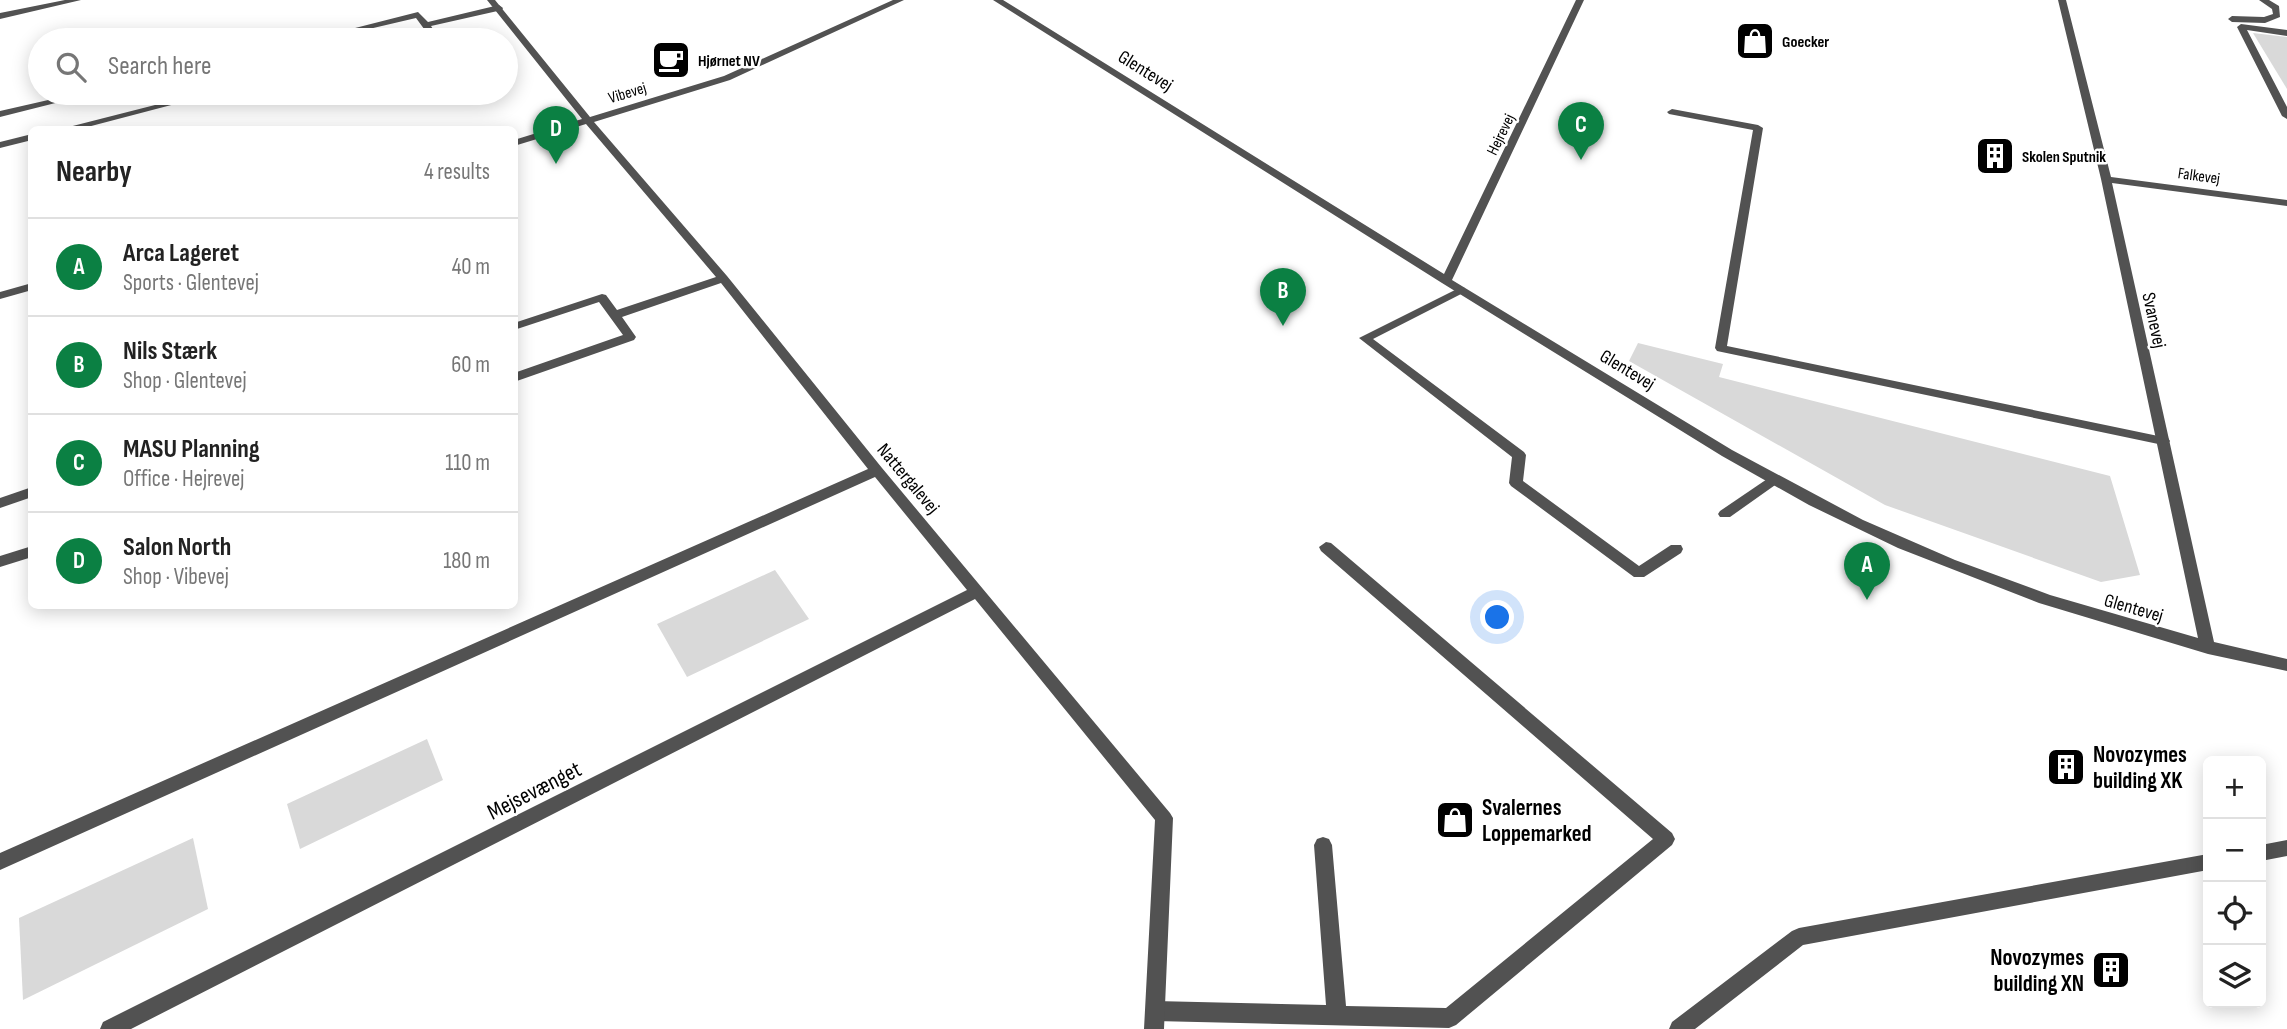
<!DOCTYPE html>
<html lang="en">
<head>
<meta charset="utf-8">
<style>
	:root { --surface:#fff; --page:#f6f6f6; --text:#222; --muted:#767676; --line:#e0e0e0; --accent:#0b8043 }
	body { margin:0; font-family:"Sofia Sans Condensed",sans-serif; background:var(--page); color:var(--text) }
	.controls { position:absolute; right:21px; bottom:21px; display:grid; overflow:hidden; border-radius:10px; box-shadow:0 4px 18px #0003 }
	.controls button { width:63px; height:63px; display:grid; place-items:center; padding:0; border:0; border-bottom:2px solid var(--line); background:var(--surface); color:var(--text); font:35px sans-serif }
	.you { position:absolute; left:1498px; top:618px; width:24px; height:24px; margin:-18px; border:5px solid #fff; border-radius:50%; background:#1a73e8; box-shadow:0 0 0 10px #1a73e833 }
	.badge { display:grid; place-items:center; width:46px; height:46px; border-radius:50%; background:var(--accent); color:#fff; font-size:23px; font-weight:700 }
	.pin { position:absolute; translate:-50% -58px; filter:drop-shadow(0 2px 4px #0008) }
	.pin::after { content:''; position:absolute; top:37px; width:24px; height:21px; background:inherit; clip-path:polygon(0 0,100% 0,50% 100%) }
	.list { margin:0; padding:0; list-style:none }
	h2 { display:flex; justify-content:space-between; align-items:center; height:91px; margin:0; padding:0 28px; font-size:30px }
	h2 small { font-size:23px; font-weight:400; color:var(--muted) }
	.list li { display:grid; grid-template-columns:46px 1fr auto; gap:21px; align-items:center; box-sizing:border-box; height:98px; padding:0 28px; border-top:2px solid var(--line) }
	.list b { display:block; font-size:26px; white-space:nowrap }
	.list p { margin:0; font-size:23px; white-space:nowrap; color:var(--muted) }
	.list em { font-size:23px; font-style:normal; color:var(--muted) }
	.icon { flex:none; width:38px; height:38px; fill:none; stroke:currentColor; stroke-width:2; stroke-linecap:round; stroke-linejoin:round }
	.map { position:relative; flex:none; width:2287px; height:1029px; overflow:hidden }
	.search { position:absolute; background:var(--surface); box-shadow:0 4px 18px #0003; left:28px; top:28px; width:490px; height:77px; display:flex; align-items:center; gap:18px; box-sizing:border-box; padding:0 24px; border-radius:38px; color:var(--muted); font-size:26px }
	.panel { position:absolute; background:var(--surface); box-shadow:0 4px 18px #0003; left:28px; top:126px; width:490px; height:483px; border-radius:10px }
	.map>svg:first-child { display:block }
</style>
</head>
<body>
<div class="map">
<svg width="2287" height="1029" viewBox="0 0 2287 1029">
	<rect width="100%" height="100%" fill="#fff"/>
	<g fill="#d9d9d9">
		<polygon points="2253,33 2287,37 2287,89"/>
		<polygon points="1638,343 1723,364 1719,377 2110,476 2140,575 2101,582 1885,505 1629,361"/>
		<polygon points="775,570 809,619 687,677 657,624"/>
		<polygon points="427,739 443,780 300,849 287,804"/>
		<polygon points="193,838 208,909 23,1000 19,918"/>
	</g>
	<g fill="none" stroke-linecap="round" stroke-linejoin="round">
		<g fill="#525252" fill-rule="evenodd">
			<polygon points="2259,0 2269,0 2279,6 2280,17 2265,23 2232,22 2228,19 2232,16 2264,17 2273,14 2272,9"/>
			<polygon points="499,5 503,8 502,10 431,26 439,38 436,40 423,40 430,37 416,18 322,40 308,40 418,12 428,22"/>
			<polygon points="2241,24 2287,30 2287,36 2247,30 2287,107 2287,119 2282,116 2237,27"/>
			<polygon points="79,93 95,93 0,117 0,111"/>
			<polygon points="202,93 217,93 76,130 57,130"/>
			<polygon points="1672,109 1758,125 1763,128 1727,346 2163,437 2168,438 2170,441 2168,444 2163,445 1717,351 1715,348 1753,130 1669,114 1667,112"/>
			<polygon points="32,134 32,140 0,148 0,142"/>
			<polygon points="1461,287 1465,288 1465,292 1373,339 1524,452 1526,455 1523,481 1639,566 1671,545 1681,545 1683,549 1681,553 1644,577 1634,577 1511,486 1509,483 1512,457 1359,338"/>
			<polygon points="1773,475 1780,480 1778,483 1730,517 1720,517 1718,514 1720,511"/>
			<polygon points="1326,542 1331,543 1672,833 1675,839 1672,845 1456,1025 1449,1028 1155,1021 1148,1018 1145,1011 1148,1004 1155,1001 1326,1005 1314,845 1317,839 1323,837 1329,839 1332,845 1346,1006 1446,1008 1653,839 1321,551 1319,547"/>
			<polygon points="2287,840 2287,856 2261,861 2261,845"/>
			<polygon points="2208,854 2208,870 1803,945 1695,1029 1669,1029 1672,1022 1792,931 1799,928"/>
		</g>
		<g fill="#525252" fill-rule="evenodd">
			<polygon points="65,0 81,0 0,19 0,13"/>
			<polygon points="487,0 495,0 590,117 724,76 893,0 904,0 730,80 594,122 727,276 882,468 1170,813 1173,818 1164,1029 1144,1029 1155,820 975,599 131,1029 100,1029 103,1022 967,590 875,477 0,870 0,853 868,469 721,283 622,317 636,337 634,340 514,382 514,373 623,335 599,302 514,330 514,323 602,294 606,295 617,310 716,277 586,124 514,146 514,140 582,119"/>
			<polygon points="993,0 1003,0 1444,274 1576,0 1584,0 1452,280 1732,450 1863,520 1955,560 2050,595 2198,638 2101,179 2058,0 2066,0 2111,177 2287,200 2287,206 2112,183 2214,642 2287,659 2287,671 2208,654 2039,603 1898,548 1809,505 1722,456 1442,283"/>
			<polygon points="32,283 32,290 0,299 0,292"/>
			<polygon points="32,487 32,497 0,508 0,498"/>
			<polygon points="32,546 32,557 0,567 0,556"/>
		</g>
	</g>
	<defs>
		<symbol id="shop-square" viewBox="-11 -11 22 22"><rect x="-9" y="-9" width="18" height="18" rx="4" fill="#000" stroke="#fff"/><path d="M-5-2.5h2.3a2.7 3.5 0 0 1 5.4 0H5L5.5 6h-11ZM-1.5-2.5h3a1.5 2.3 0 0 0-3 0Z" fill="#fff"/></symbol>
		<symbol id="cafe-square" viewBox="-11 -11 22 22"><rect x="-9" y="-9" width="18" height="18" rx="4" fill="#000" stroke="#fff"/><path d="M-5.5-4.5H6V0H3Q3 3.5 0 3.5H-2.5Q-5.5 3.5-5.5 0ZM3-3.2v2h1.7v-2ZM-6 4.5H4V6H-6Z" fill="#fff"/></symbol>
		<symbol id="building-square" viewBox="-11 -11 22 22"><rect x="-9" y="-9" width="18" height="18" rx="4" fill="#000" stroke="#fff"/><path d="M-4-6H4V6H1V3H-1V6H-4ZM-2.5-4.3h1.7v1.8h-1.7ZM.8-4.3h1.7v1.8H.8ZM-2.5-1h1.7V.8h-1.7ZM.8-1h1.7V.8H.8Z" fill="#fff"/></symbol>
	</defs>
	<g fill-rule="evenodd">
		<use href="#shop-square" x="1733" y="19" width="44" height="44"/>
		<use href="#cafe-square" x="649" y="38" width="44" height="44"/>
		<use href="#building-square" x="1973" y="134" width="44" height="44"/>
		<use href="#building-square" x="2044" y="745" width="44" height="44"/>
		<use href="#shop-square" x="1433" y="798" width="44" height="44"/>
		<use href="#building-square" x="2089" y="948" width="44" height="44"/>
	</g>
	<g text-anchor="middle" stroke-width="5" stroke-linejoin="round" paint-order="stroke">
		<g font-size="16" font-weight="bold" fill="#000" stroke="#fff" text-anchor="start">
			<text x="1782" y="47">Goecker</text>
			<text x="698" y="66">Hjørnet NV</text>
			<text x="2022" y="162">Skolen Sputnik</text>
		</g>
		<g font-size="16" fill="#000" stroke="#fff">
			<text transform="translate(627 92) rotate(-17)" y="6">Vibevej</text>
			<text transform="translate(1500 134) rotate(-64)" y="6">Hejrevej</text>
			<text transform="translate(2199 175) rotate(8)" y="6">Falkevej</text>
		</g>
		<g font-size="19" fill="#000" stroke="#fff">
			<text transform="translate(1146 70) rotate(32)" y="7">Glentevej</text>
			<text transform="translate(2155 320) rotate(78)" y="7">Svanevej</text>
			<text transform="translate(1628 369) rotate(31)" y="7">Glentevej</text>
			<text transform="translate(909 478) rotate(50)" y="7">Nattergalevej</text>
			<text transform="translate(2134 607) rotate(16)" y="7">Glentevej</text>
		</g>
		<g font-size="23" font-weight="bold" fill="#000" stroke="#fff" text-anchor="start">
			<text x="2093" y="762">Novozymes<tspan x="2093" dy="26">building XK</tspan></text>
			<text x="1482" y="815">Svalernes<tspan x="1482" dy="26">Loppemarked</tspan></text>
			<text x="2084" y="965" text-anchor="end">Novozymes<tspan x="2084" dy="26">building XN</tspan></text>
		</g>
		<g font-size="23" fill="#000" stroke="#fff">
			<text transform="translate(534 790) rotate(-27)" y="8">Mejsevænget</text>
		</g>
	</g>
</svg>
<div class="controls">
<button>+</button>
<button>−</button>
<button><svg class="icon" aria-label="locate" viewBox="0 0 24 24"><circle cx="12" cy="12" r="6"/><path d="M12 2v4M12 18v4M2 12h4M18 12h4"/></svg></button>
<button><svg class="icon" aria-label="layers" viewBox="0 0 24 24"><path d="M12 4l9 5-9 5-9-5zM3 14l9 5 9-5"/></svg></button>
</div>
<div class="you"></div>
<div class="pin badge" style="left:1867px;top:600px">A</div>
<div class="pin badge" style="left:1283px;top:326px">B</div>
<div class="pin badge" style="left:1581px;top:160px">C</div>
<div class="pin badge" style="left:556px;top:164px">D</div>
<div class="search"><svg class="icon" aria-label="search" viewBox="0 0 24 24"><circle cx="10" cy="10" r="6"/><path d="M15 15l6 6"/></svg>Search here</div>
<section class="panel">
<h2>Nearby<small>4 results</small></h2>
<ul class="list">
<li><span class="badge">A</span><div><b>Arca Lageret</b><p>Sports · Glentevej</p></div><em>40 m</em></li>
<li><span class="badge">B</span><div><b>Nils Stærk</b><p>Shop · Glentevej</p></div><em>60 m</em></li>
<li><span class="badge">C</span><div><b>MASU Planning</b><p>Office · Hejrevej</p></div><em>110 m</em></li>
<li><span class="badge">D</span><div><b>Salon North</b><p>Shop · Vibevej</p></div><em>180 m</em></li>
</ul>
</section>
</div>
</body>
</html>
